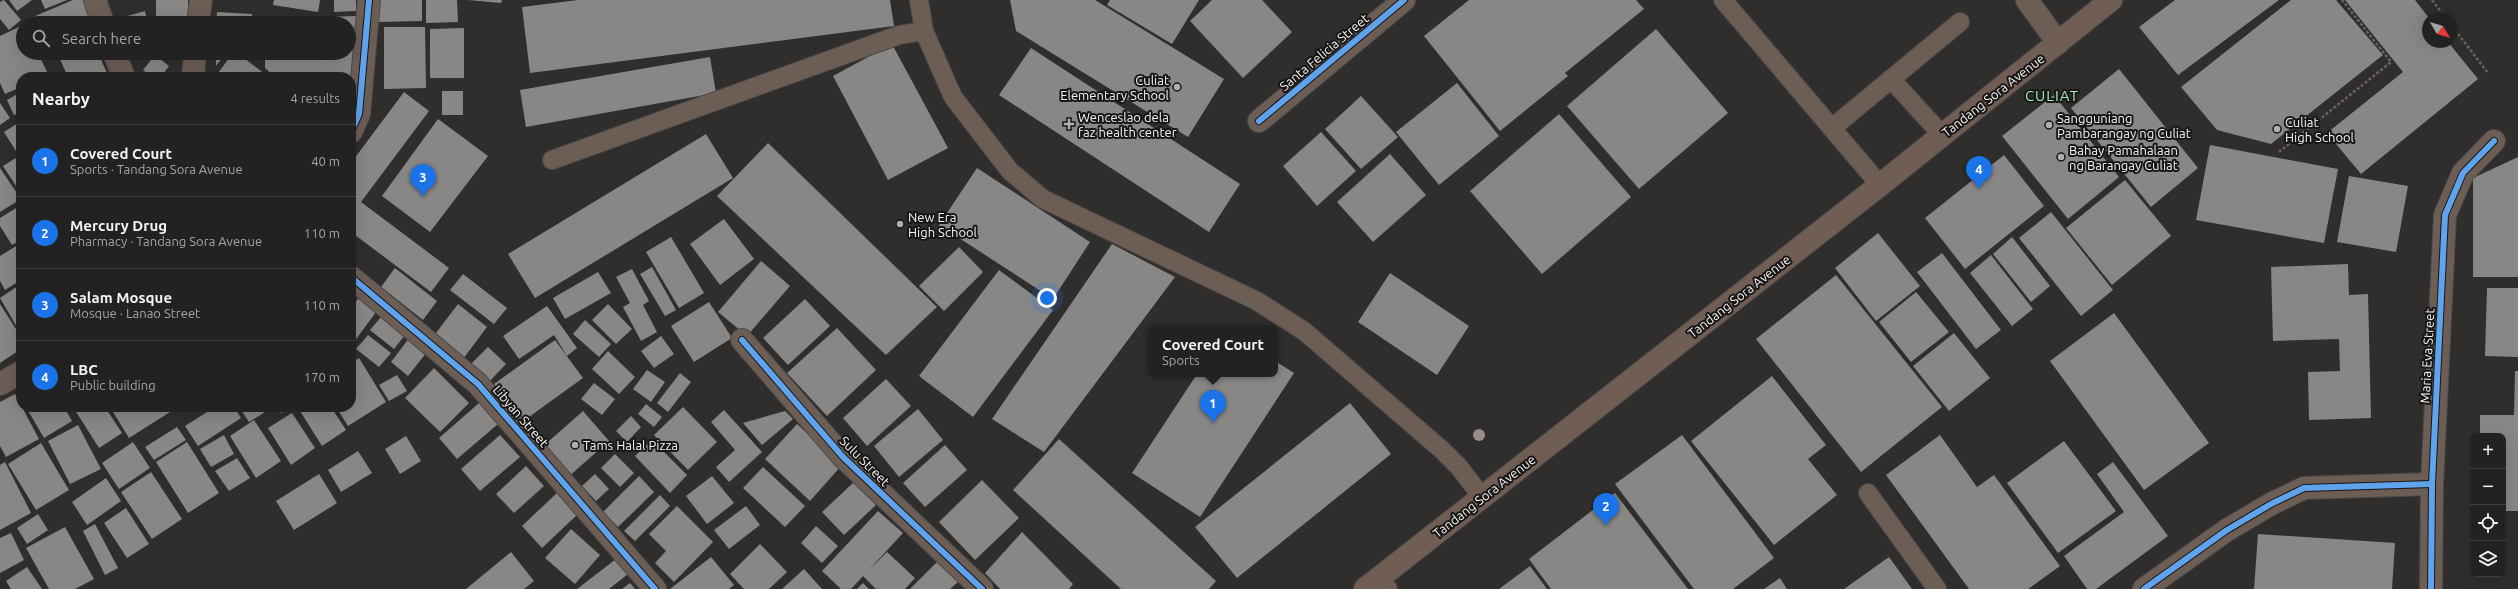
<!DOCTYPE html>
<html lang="en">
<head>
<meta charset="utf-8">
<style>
	:root { --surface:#232222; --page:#2b2a2a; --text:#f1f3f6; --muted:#a3a4a5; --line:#403f40; --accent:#1a73e8 }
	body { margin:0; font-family:Ubuntu,sans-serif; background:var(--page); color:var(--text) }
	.controls { position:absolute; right:12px; bottom:12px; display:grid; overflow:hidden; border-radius:8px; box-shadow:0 4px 16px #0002 }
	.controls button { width:36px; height:36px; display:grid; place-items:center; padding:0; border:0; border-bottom:1px solid var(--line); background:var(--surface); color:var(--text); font:20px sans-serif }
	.compass { position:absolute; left:2422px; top:12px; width:36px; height:36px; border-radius:50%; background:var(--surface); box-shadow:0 4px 16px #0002; rotate:128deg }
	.you { position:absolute; left:1047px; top:298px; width:14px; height:14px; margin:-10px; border:3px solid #fff; border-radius:50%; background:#1a73e8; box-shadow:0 0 0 6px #1a73e833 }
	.badge { display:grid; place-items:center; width:26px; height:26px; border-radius:50%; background:var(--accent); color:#fff; font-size:13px; font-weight:700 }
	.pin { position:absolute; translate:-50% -33px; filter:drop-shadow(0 1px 2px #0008) }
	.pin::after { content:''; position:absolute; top:21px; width:14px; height:12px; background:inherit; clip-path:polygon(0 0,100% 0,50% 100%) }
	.popup { position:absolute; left:1148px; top:325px; width:130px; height:52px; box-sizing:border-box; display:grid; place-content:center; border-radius:8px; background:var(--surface); filter:drop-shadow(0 1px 3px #0005); font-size:13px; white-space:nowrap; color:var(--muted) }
	.popup b { font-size:15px; color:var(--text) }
	.popup::after { content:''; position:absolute; left:50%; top:100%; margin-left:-8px; border:8px solid transparent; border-top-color:var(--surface) }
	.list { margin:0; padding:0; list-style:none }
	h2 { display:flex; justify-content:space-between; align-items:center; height:52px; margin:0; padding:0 16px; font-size:17px }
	h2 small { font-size:13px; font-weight:400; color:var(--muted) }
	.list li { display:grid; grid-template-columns:26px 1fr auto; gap:12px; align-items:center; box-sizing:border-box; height:72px; padding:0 16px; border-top:1px solid var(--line) }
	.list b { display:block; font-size:15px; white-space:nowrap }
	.list p { margin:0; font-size:13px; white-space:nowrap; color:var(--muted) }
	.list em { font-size:13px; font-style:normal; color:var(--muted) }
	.icon { flex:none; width:22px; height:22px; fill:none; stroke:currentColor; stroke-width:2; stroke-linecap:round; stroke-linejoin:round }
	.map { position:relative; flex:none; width:2518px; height:589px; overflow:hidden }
	.search { position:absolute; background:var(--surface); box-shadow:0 4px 16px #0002; left:16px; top:16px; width:340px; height:44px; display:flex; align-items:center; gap:10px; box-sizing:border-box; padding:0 14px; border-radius:22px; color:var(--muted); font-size:15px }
	.panel { position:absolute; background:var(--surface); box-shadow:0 4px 16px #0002; left:16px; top:72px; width:340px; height:340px; border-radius:16px }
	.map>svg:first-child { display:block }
</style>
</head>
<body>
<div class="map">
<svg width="2518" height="589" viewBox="0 0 2518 589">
	<rect width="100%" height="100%" fill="#2f2e2d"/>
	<g fill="#888786">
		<polygon points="4,0 21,20 9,30 0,19 0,2"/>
		<polygon points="9,0 32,0 17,11"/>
		<polygon points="41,0 67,0 45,9"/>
		<polygon points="73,0 83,0 92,23 30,23 28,19"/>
		<rect x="156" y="0" width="32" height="23"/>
		<polygon points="274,0 320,0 318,12 273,5"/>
		<polygon points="334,0 356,0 356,11 334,12"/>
		<polygon points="378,0 422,0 422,21 378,22"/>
		<polygon points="426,0 457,0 458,22 426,23"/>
		<polygon points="468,0 502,0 501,3"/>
		<polygon points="578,0 890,0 894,26 530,73 522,7"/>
		<polygon points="1010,0 1095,0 1224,79 1188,137 1016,31"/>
		<polygon points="1110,0 1199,0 1172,44 1107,5"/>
		<polygon points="1212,0 1262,0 1292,32 1243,78 1190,21"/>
		<polygon points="1469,0 1636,0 1644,9 1565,73 1568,76 1500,131 1424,36"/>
		<polygon points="2175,0 2279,0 2178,75 2139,27"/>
		<polygon points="2291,0 2336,0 2383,55 2271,144 2217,130 2181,87"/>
		<polygon points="2345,0 2415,0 2429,18 2428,42 2448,42 2478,79 2361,174 2327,133 2403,72"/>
		<polygon points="145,11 148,23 126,23 124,17"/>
		<polygon points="217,12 252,14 252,23 216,23"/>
		<polygon points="361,16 351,90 351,77 275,77 265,68 265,53 349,53 349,23 267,23 267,18"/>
		<polygon points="23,25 23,53 38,53 48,74 42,77 21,77 21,87 5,94 0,83 0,36"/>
		<polygon points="384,27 425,27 426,88 384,89"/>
		<polygon points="464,28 464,78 430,78 430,29"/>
		<polygon points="1656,29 1728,113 1639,189 1567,106"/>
		<polygon points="892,44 948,148 888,180 833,76"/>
		<polygon points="1031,48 1240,184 1209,232 999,95"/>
		<polygon points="68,53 98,53 107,73 98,77 68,77 59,57"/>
		<polygon points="216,53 226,53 216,66"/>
		<polygon points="233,53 237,53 269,77 215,77"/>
		<polygon points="155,55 169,66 161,77 152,77 143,70"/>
		<polygon points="710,57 716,93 526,127 520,90"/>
		<polygon points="2119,69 2198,168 2151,207 2071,108"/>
		<polygon points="1457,83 1499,136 1439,185 1396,132"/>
		<rect x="442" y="91" width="21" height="24"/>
		<polygon points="21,92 21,112 14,115 7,100"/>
		<polygon points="404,92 429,111 361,202 449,268 431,292 351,232 351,163"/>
		<polygon points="2054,95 2119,177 2068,219 2002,136"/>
		<polygon points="1361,96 1398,137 1361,169 1325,129"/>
		<polygon points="0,103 10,118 0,125"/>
		<polygon points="1559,114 1631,197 1542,274 1470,191"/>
		<polygon points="438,119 488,156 430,232 382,196"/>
		<polygon points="21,121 21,187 18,189 3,166 19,156 4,132"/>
		<polygon points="1321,132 1356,171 1317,206 1283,166"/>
		<polygon points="706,134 733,178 535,298 508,254"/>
		<polygon points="768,143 937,307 886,355 717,196"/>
		<polygon points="2210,145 2338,169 2324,243 2196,220"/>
		<polygon points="1390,154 1426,195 1373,242 1337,202"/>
		<polygon points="2004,155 2044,206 1965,269 1925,218"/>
		<polygon points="2518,157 2518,277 2473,277 2473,178"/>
		<polygon points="0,168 21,199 0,212"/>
		<polygon points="977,168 1090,242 1053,299 939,225"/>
		<polygon points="2349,176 2408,186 2396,252 2337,242"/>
		<polygon points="2125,180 2171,236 2112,285 2066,228"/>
		<polygon points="21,205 21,240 12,245 0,226 0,218"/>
		<polygon points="2051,212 2113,290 2081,316 2019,238"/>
		<polygon points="724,219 754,259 720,285 690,244"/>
		<polygon points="1878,233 1920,286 1876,321 1835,268"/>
		<polygon points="671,237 704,293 679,308 646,252"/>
		<polygon points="2012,237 2050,286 2031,302 1993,254"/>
		<polygon points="21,243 21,280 5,290 0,281 0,256"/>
		<polygon points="1112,244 1175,277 1044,452 992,419"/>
		<polygon points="959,247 983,272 944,311 919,286"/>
		<polygon points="1942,253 2001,330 1976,349 1917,272"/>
		<polygon points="1991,255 2033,309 2012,326 1970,273"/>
		<polygon points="761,261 790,286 747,336 718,312"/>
		<polygon points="2348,264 2349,295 2368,294 2371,418 2309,420 2308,372 2340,371 2339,339 2273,341 2271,267"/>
		<polygon points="652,267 676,310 665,316 640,274"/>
		<polygon points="395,268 437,301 423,320 381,287"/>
		<polygon points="632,269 649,301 643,305 657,332 641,341 623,307 630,303 616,277"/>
		<polygon points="999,270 1053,310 973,417 919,376"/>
		<polygon points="598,272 611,293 565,319 553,298"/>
		<polygon points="1390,273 1469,326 1437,375 1358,322"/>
		<polygon points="463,274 507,308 494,324 450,290"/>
		<polygon points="1836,275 1942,407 1861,472 1756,339"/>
		<polygon points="21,284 21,334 0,298"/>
		<polygon points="2487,288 2518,288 2518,357 2485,356"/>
		<polygon points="1916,292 1949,332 1911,362 1879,322"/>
		<polygon points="361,294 379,308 351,346 351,309"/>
		<polygon points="805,299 830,326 788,365 763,338"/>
		<polygon points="709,302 732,338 694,362 671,326"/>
		<polygon points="0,304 21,337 21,349 0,363"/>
		<polygon points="458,304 487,327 463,359 433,337"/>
		<polygon points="608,304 632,329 616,344 592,320"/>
		<polygon points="547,306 577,348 567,356 554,335 519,359 503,336"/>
		<polygon points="386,311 409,330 394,349 370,330"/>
		<polygon points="2114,313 2209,443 2144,490 2050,361"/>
		<polygon points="585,320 611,344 599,357 573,334"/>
		<polygon points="837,328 876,370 827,416 787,373"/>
		<polygon points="413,333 431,347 408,376 391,362"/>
		<polygon points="1954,333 1990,378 1949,411 1913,366"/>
		<polygon points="368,335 391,353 379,367 356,349"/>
		<polygon points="661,336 674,354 654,368 641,351"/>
		<polygon points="555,340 583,378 522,422 494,384"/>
		<polygon points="488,347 506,364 487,384 469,366"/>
		<polygon points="608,351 635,377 619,394 592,369"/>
		<polygon points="359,358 386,402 348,426 336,407 351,407 351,363"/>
		<polygon points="1275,361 1294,373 1200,517 1132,473 1197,374 1275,374"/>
		<polygon points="434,368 469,403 440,432 405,398"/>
		<polygon points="647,370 665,382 651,402 633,389"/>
		<polygon points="2515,371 2518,371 2518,511 2503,511 2503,436 2480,436 2480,415 2514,415"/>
		<polygon points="680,373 691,382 668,412 657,403"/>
		<polygon points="397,375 407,391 389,401 379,385"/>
		<polygon points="1772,376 1826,445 1808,459 1837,495 1774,545 1691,441"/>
		<polygon points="886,379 911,406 867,446 843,418"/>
		<polygon points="594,383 615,399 602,415 581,399"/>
		<polygon points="15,394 39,439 6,457 0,446 0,402"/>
		<polygon points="479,403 498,424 457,459 439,438"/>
		<polygon points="1350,403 1391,454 1237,578 1195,527"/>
		<polygon points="646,404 662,417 654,427 638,414"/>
		<polygon points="26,407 64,407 72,421 44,438"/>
		<polygon points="73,407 105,407 122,433 99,448"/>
		<polygon points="110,407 178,407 129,438"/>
		<polygon points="215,407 234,407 241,418 198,446 185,426"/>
		<polygon points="239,407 269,407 270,409 249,422"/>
		<polygon points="277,407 291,407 281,413"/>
		<polygon points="305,407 331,407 346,430 322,446 300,411"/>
		<polygon points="683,407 717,442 688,470 654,435"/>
		<polygon points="918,409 943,440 899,477 874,446"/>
		<polygon points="724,410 762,452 729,482 716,467 735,450 711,422"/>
		<polygon points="583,411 609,441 567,478 541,448"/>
		<polygon points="785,411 793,419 762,445 743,423"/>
		<polygon points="292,413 315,448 291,465 268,428"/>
		<polygon points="631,416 641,427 627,442 616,431"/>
		<polygon points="254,420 281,461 256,478 230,436"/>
		<polygon points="797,424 842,465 810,501 765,459"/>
		<polygon points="78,425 101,469 70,484 48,441"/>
		<polygon points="177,427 186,440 154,460 145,447"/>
		<polygon points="224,435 234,454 211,467 200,449"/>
		<polygon points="500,435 520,457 480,491 461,469"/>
		<polygon points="1682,435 1774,558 1733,589 1694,589 1615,484"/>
		<polygon points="1940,435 1977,487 1994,475 2060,566 2028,589 1969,589 1886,475"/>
		<polygon points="406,436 421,461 400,474 385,449"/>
		<polygon points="1059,439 1216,581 1209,589 1121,589 1013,490"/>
		<polygon points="652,440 687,475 670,493 635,456"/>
		<polygon points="2064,441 2116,511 2058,553 2007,483"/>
		<polygon points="133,442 150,468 119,489 102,463"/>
		<polygon points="187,442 219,493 188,513 156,462"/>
		<polygon points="41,443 69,490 36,510 8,464"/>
		<polygon points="945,445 967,470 925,507 903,483"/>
		<polygon points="358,451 372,473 341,492 328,470"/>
		<polygon points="615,454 634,473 620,487 601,468"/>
		<polygon points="237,458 250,478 229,491 215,471"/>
		<polygon points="5,462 31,513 0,530 0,465"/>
		<polygon points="2113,462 2168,536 2096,589 2087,589 2064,556 2124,512 2097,474"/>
		<polygon points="526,466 544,486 514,513 496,494"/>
		<polygon points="763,467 805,506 785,527 743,488"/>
		<polygon points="151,472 182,519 152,539 121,492"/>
		<polygon points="319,474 337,503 294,530 276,501"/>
		<polygon points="595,474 609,489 596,501 582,486"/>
		<polygon points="639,476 654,492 618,527 603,512"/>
		<polygon points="712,476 734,503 707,524 686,496"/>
		<polygon points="106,478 121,501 87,525 72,502"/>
		<polygon points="982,480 1019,518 975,560 939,522"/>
		<polygon points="854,482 876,505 844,535 822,512"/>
		<polygon points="558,492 578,514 542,548 522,526"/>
		<polygon points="1615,493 1688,589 1551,589 1529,559"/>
		<polygon points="660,495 670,506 635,541 624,531"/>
		<polygon points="677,506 713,542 674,582 655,563 666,551 649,534"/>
		<polygon points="746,506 760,525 729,549 714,530"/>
		<polygon points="126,508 149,544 127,558 104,523"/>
		<polygon points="878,511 903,533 867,572 887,552 915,578 905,589 876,589 863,576 851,589 841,589 822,571"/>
		<polygon points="38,514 48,530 27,544 17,528"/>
		<polygon points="95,524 118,568 105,575 83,531"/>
		<polygon points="816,526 838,546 822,563 801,543"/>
		<polygon points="65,527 94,579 75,589 49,589 26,548"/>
		<polygon points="571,529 600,555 575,584 545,558"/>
		<polygon points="1022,532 1073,584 1069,589 1000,589 985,573"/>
		<polygon points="11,533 24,560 0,573 0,538"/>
		<polygon points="2258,534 2395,543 2392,589 2254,589"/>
		<polygon points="760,544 787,572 769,589 744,589 730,574"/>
		<polygon points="511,552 534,581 524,589 466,589"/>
		<polygon points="711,557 734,585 729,589 670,589"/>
		<polygon points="1889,557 1912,589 1844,589"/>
		<polygon points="616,559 628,574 609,589 577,589"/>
		<polygon points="938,561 958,582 950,589 910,589"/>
		<polygon points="1530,566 1547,589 1499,589"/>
		<polygon points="27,567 42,589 11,589 6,581"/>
		<polygon points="804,569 822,589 782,589"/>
		<polygon points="1780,578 1787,589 1764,589"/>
		<polygon points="630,583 635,589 622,589"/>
		<polygon points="863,583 869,589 857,589"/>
	</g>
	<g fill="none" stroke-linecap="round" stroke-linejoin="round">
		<defs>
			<g id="lane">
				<polyline points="919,0 924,31 953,97 1010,171 1043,199 1257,301 1304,331 1442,450 1459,467 1482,497"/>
				<polyline points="1723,0 1880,185"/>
				<polyline points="1891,79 1942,135"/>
				<polyline points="1832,128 1960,22"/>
				<polyline points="552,160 899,35 924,31"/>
				<polyline points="1868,493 1937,589"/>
				<polyline points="1378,578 1388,589"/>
			</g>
			<g id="street">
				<polyline points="95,0 103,23"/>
				<polyline points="2027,0 2058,43"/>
				<polyline points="198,23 201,0"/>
				<polyline points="114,53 124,77"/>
				<polyline points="193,77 195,53"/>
				<polyline points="1259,121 1404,0"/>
				<polyline points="351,132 359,114 369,0"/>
				<polyline points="351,277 478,384 655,589"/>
				<polyline points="742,340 843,457 982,589"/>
				<polyline points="0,384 21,372"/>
				<polyline points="2144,589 2227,530 2271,504 2304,488 2432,484"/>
				<polyline points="2431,589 2432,484 2445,215 2463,173 2494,141"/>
			</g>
			<polyline id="secondary" points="1365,589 1880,185 2111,0"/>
		</defs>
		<use href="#lane" stroke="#4b4a49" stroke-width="20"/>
		<use href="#street" stroke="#4b4a49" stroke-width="24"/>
		<use href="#secondary" stroke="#4b4a49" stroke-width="24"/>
		<g stroke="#6b625d" stroke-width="2.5" stroke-dasharray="3 2" stroke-linecap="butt">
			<polyline points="2432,0 2446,18"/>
			<polyline points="2452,26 2488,73"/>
			<polyline points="2279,152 2391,62 2342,0"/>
		</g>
		<use href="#lane" stroke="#6c5d55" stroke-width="18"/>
		<use href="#street" stroke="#6c5d55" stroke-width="22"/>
		<use href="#secondary" stroke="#705d53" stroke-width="22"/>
		<defs>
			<g id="cycleway">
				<polyline points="1259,121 1404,0"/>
				<polyline points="351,132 359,114 369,0"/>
				<polyline points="351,277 478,384 655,589"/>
				<polyline points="742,340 843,457 982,589"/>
				<polyline points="2144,589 2227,530 2271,504 2304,488 2432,484"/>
				<polyline points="2431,589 2432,484 2445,215 2463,173 2494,141"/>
			</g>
		</defs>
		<use href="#cycleway" stroke="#171615" stroke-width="8"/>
		<use href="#cycleway" stroke="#60a3ed" stroke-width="6"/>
	</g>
	<circle fill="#9a8c89" cx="1479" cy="435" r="6"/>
	<g fill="#b0afad" stroke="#171615" stroke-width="1.5">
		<circle cx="1177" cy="87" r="4"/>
		<path d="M1067 118h4v4h4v4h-4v4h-4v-4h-4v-4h4z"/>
		<circle cx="2049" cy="125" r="4"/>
		<circle cx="2277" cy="129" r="4"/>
		<circle cx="2061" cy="157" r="4"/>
		<circle cx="900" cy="224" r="4"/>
		<circle cx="575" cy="445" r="4"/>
	</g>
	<g text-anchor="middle" stroke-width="4" stroke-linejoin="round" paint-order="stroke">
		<g font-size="13" fill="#f5f4f2" stroke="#171615">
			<text transform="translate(1324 52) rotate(-40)" y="5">Santa Felicia Street</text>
			<text transform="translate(1993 95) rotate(-38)" y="5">Tandang Sora Avenue</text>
			<text transform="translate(1739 296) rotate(-38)" y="5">Tandang Sora Avenue</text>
			<text transform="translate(2427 356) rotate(-87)" y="5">Maria Eva Street</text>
			<text transform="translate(521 416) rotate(49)" y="5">Libyan Street</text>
			<text transform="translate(865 461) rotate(45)" y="5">Sulu Street</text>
			<text transform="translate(1484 496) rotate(-38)" y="5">Tandang Sora Avenue</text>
		</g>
		<g font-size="13" fill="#f5f4f2" stroke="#171615" text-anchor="start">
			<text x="1169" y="85" text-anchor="end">Culiat<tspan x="1169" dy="15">Elementary School</tspan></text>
			<text x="1078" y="122">Wenceslao dela<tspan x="1078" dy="15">faz health center</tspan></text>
			<text x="2057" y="123">Sangguniang<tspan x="2057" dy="15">Pambarangay ng Culiat</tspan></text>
			<text x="2285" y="127">Culiat<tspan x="2285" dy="15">High School</tspan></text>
			<text x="2069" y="155">Bahay Pamahalaan<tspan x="2069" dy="15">ng Barangay Culiat</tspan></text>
			<text x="908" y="222">New Era<tspan x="908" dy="15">High School</tspan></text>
			<text x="583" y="450">Tams Halal Pizza</text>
		</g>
		<g font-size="15" letter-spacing="1" fill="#a2edbd" stroke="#171615">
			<text x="2052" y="101">CULIAT</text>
		</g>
	</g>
</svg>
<div class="controls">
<button>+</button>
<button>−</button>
<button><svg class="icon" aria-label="locate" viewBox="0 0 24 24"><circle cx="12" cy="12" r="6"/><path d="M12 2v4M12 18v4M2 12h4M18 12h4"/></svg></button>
<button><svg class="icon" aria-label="layers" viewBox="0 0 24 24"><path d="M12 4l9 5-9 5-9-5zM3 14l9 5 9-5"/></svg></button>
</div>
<svg class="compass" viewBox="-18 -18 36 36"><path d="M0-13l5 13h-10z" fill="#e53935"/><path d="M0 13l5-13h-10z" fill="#a3a4a5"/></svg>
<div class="you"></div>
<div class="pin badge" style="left:1213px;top:423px">1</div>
<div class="popup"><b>Covered Court</b>Sports</div>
<div class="pin badge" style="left:1606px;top:526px">2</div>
<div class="pin badge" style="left:423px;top:197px">3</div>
<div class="pin badge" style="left:1979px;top:189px">4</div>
<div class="search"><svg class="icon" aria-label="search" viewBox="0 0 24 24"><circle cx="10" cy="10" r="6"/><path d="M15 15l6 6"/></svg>Search here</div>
<section class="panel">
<h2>Nearby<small>4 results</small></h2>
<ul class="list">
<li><span class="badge">1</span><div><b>Covered Court</b><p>Sports · Tandang Sora Avenue</p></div><em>40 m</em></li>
<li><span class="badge">2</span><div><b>Mercury Drug</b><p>Pharmacy · Tandang Sora Avenue</p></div><em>110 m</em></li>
<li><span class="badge">3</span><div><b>Salam Mosque</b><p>Mosque · Lanao Street</p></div><em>110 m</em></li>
<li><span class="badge">4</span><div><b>LBC</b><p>Public building</p></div><em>170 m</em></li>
</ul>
</section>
</div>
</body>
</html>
